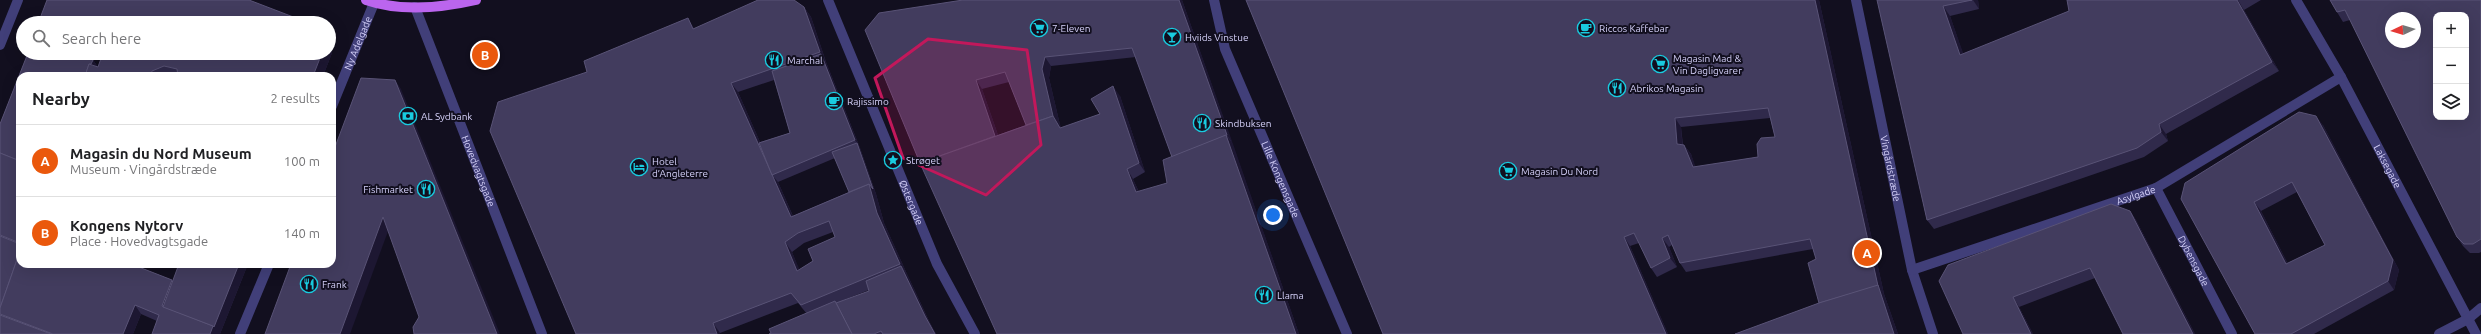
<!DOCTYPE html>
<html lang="en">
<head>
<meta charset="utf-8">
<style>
	:root { --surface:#fff; --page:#f6f6f6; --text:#202124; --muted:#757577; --line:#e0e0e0; --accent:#ea580c }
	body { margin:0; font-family:Ubuntu,sans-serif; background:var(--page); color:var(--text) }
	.controls { position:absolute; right:12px; top:12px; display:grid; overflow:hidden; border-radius:8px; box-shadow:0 4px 16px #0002 }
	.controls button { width:36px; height:36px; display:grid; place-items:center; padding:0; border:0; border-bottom:1px solid var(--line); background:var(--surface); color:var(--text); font:20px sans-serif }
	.compass { position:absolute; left:2385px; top:12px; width:36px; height:36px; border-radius:50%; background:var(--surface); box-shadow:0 4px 16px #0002; rotate:266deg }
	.you { position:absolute; left:1273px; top:215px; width:14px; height:14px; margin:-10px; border:3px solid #fff; border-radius:50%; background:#1a73e8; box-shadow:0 0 0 6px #1a73e833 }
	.badge { display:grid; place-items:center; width:26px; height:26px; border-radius:50%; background:var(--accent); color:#fff; font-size:13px; font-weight:700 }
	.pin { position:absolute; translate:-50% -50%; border:2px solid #fff; box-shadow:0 1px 4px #0006 }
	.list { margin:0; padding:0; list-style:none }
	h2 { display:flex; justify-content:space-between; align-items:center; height:52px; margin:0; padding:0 16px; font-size:17px }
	h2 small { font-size:13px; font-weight:400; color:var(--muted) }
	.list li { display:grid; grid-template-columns:26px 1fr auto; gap:12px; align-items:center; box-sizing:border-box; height:72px; padding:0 16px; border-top:1px solid var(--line) }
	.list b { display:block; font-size:15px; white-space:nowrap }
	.list p { margin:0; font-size:13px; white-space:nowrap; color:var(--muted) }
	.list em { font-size:13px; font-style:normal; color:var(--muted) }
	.icon { flex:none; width:22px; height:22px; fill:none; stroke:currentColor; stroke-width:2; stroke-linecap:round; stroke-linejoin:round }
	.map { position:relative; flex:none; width:2481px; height:334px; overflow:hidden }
	.search { position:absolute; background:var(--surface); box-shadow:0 4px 16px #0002; left:16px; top:16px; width:320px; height:44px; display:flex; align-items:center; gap:10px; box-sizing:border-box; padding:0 14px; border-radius:22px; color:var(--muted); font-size:15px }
	.panel { position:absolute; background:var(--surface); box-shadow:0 4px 16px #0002; left:16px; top:72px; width:320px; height:196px; border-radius:12px }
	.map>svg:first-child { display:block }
</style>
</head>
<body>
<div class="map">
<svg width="2481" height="334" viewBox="0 0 2481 334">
	<rect width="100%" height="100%" fill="#120f1f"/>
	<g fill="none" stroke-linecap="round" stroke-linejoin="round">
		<path stroke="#413f79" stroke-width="10" id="s1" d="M828,0L937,264L975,334"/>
		<g stroke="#413f79" stroke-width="10">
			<path id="s2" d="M1214,0L1225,49L1347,334"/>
			<path id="s3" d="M1856,0L1912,270L1933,334"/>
			<path id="s4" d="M2296,0L2341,77L2476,334"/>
			<path id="s5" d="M415,7L542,334"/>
			<path id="s6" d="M332,106L374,3"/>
			<path id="s7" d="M2156,188L2232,334"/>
			<path id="s8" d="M1912,270L2156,188L2341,77"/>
			<polyline points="240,334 269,264"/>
		</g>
		<g stroke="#413f79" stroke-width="10">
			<polyline points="0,45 18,0"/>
			<polyline points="2439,334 2468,319 2481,308"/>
		</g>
		<path stroke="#bb65ee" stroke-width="10" d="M366,0C401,12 441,8 476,0"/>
	</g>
	<g fill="#302a4b" fill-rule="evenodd">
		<path d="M963,0H1182L1299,334H997ZM1136,57L1172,157L1167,183L1139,192L1133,179L1145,172L1120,96L1100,114L1061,128L1060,125L1049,78L1051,66ZM1009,82L1026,125L998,135L982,89Z"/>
		<path d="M1246,0H1819L1884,294L1898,334H1735L1819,303L1816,259L1813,249L1686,272L1680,263L1672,245L1669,247L1677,267L1657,277L1651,268L1639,243L1630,246L1668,334H1383ZM1770,118L1775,137L1758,157L1695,167L1691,154L1684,145H1683L1681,127Z"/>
		<polygon points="1877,0 1978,0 1979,9 1950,16 1963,54 2069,11 2067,0 2261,0 2244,10 2240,3 2279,71 2166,134 2168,141 2144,157 1934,229 1927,220"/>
		<polygon points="2330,0 2481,0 2481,252 2479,253 2470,253 2463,246 2457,237 2350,20 2343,22 2337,12"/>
		<path d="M804,7L811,17L826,62L860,148L876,194L884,223L907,274L930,323L936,334H769L807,314L798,303L720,333V334H576L587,72L695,28ZM774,80L790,133L760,142L738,92ZM835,158L849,192L793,216L778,182ZM833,232L835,237L813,261L799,270L792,252L804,243ZM869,290V291L841,301Z"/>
		<polygon points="329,44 332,53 323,76 20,76 20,264 141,264 139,267 172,280 173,281 179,264 248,264 220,334 152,334 157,321 141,314 133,334 0,334 0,124 28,53 86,53 85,57 93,60 98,67 103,53 329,53"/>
		<path d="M2323,125L2399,270L2394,290L2314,334H2255L2181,199ZM2297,192L2325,245L2288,264L2261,211Z"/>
		<polygon points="2130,211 2136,220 2195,334 2123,334 2095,278 2019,307 2033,334 1963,334"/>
	</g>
	<g fill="#1d1732">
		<polygon points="1179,0 1182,0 1233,144 1227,135"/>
		<polygon points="1815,0 1819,0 1884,294 1878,286"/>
		<polygon points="1973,0 1978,0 1979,9"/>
		<polygon points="2237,0 2238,0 2279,71 2272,62"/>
		<polygon points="1943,6 1950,16 1967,64 1960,55"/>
		<polygon points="804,7 811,17 826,62 860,148 855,140 820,52"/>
		<polygon points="688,18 694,28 700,39 693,29"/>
		<polygon points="329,44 332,53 323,76 313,76 322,53 329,53"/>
		<polygon points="78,53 86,53 83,62 78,54"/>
		<polygon points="1045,57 1051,66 1049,78 1060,125 1067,138 1060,128 1053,116 1042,69"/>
		<polygon points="93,60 98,67 87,76"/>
		<polygon points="152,71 156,76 151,76"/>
		<polygon points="395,80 401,89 500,334 497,334"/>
		<polygon points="976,80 982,89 1002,147 996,138"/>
		<polygon points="731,83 738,92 774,174 772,175 778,182 797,226 791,217"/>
		<polygon points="1113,86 1120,96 1145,172 1139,163"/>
		<polygon points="2316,116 2323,125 2399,270 2394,290 2388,281"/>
		<polygon points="1675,118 1681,127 1683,153 1677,144"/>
		<polygon points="2159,124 2166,134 2168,141 2161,132"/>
		<polygon points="1226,135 1233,144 1299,334 1296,334"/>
		<polygon points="857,143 860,148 876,194 884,223 907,274 900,264 877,213"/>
		<polygon points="1684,145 1691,154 1699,176 1693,167"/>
		<polygon points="1127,169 1133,179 1143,202 1136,192"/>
		<polygon points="2254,202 2261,211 2293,274 2286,264"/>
		<polygon points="2130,211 2136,220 2195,334 2193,334"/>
		<polygon points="383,217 390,226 350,334 340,334"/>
		<polygon points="1624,237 1630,246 1668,334 1666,334"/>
		<polygon points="1662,238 1669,247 1677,267 1670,258"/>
		<polygon points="785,242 792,252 804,280 797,271"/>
		<polygon points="131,264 141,264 137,273"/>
		<polygon points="239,264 248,264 220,334 210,334"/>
		<polygon points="901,266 907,274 930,323 936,334 935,334 925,316"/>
		<polygon points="172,280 178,289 170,310 162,306"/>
		<polygon points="1878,285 1884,294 1898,334 1894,334"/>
		<polygon points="2013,297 2019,307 2033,334 2031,334"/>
		<polygon points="135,305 141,314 133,334 123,334"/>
		<polygon points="713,323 720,333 720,334 717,334"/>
	</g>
	<g fill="#423c5e" stroke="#595376" fill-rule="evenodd">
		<polygon points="47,0 249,0 309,23 43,23 39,21"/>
		<path d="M758,0H794L804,7L820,52L731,83L791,217L869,184L877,213L900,264L801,305L791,293L713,323L717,334H576L490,131L498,102L587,72L584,61L688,18L693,29ZM829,221L835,237L808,249L813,261L797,271L785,242L798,233Z"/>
		<polygon points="963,0 1179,0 1227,135 1172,157 1132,48 1045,57 1042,69 1053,116 1026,125 1005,72 976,80 995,136 920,163 865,30 879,13"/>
		<path d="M1246,0H1815L1878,286L1819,303L1808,263L1816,259L1810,239L1680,263L1668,235L1662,238L1670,258L1651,268L1634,233L1624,237L1666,334H1383ZM1768,108L1775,137L1761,138L1757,144L1758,157L1693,167L1684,145L1677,144L1675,118Z"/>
		<polygon points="1877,0 1972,0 1943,6 1960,55 2069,11 2067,0 2237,0 2272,62 2159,124 2161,132 2137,148 1927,220"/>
		<path d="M2330,0H2481V239L2473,244H2464L2457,237L2345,10L2337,12ZM2436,15H2466V117H2436ZM2391,18H2415V42H2391Z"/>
		<polygon points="28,53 78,53 78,54 93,60 91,64 89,64 85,76 20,76 20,161 0,153 0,124"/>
		<polygon points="103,53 322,53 313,76 178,76 177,69 164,66 152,71 151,76 85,76 89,64 98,67"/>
		<polygon points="821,54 855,140 772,175 759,143 790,133 772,71"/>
		<polygon points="361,78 395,80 497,334 414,334 413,327 419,317 383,217 340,334 265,334 291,264 332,264 332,155"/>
		<polygon points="1113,86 1139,163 1127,169 1136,192 1167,183 1163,160 1226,135 1296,334 997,334 920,163 1053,116 1060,128 1100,114 1091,99"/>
		<path d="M2299,112L2316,116L2393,260L2388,281L2291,334H2255L2181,199L2185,183ZM2292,182L2325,245L2286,264L2254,202Z"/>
		<polygon points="857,143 873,189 869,184 849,192 832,152"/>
		<polygon points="0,153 20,161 20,243 0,235"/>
		<polygon points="2111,204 2130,211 2193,334 2123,334 2090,268 2013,297 2031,334 1963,334 1939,281 1948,265"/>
		<polygon points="0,236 20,244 20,251 0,308"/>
		<polygon points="20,251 20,264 131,264 172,280 162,306 213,326 210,334 152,334 159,315 135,305 123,334 53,334 0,314 0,308"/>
		<polygon points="179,264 239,264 214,327 213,326 163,307"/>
		<polygon points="901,266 925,316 935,334 883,334 881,331 874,334 852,334 836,303 869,291 866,281"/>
		<polygon points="1878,285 1894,334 1735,334 1819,303"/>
		<polygon points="835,301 852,334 769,334 771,333 769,329"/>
		<polygon points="0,315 51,334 0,334"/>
	</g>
	<path fill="#c2185b" fill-opacity="0.2" stroke="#c2185b" stroke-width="3" stroke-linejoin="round" d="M928,39L1027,50L1041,145L986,195L903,158L875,78Z"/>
	<defs>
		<symbol id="supermarket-ring" viewBox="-11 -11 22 22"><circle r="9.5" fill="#120f1f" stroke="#19cbdf" stroke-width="1.5"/><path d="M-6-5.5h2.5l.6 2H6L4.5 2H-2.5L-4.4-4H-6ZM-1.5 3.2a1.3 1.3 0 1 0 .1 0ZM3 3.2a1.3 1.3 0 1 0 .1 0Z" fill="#19cbdf"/></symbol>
		<symbol id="cafe-ring" viewBox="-11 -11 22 22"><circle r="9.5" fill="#120f1f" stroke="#19cbdf" stroke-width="1.5"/><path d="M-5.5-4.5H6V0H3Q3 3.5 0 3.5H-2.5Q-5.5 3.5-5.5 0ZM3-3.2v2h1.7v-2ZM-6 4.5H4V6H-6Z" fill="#19cbdf"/></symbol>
		<symbol id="bar-ring" viewBox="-11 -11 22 22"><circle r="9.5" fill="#120f1f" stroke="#19cbdf" stroke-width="1.5"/><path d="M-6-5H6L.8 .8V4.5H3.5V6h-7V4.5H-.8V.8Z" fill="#19cbdf"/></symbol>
		<symbol id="restaurant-ring" viewBox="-11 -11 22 22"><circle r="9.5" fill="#120f1f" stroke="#19cbdf" stroke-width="1.5"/><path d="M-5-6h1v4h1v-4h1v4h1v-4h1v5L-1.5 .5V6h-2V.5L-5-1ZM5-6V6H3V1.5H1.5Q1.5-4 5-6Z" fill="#19cbdf"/></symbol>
		<symbol id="bank-ring" viewBox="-11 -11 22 22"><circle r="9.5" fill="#120f1f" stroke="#19cbdf" stroke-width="1.5"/><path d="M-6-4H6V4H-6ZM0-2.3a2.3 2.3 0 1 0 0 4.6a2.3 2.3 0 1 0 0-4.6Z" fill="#19cbdf"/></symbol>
		<symbol id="sight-ring" viewBox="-11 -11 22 22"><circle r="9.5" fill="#120f1f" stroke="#19cbdf" stroke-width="1.5"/><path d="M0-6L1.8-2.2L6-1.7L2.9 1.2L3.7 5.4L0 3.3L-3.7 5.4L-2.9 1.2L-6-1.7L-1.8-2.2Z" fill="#19cbdf"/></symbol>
		<symbol id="hotel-ring" viewBox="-11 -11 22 22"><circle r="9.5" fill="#120f1f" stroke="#19cbdf" stroke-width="1.5"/><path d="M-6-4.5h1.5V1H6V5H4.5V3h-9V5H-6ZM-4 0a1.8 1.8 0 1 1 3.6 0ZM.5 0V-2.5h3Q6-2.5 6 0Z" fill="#19cbdf"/></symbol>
	</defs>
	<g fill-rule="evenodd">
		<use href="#supermarket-ring" x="1029" y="18" width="20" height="20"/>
		<use href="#cafe-ring" x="1576" y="18" width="20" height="20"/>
		<use href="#bar-ring" x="1162" y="27" width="20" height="20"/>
		<use href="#restaurant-ring" x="764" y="50" width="20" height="20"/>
		<use href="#supermarket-ring" x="1650" y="54" width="20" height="20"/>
		<use href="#restaurant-ring" x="1607" y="78" width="20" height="20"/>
		<use href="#cafe-ring" x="824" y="91" width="20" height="20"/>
		<use href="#bank-ring" x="398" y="106" width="20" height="20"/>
		<use href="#restaurant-ring" x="1192" y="113" width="20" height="20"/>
		<use href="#sight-ring" x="883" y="150" width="20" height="20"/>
		<use href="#hotel-ring" x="629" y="157" width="20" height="20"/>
		<use href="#supermarket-ring" x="1498" y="161" width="20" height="20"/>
		<use href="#restaurant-ring" x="416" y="179" width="20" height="20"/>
		<use href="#restaurant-ring" x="299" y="274" width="20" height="20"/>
		<use href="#restaurant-ring" x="1254" y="285" width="20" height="20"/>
	</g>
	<g text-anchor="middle" stroke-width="4" stroke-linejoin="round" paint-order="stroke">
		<g font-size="10" fill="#d6d2fa" stroke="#120f1f" text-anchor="start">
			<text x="1052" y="32">7-Eleven</text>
			<text x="1599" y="32">Riccos Kaffebar</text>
			<text x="1185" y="41">Hviids Vinstue</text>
			<text x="1673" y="62">Magasin Mad &amp;<tspan x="1673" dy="12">Vin Dagligvarer</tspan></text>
			<text x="787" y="64">Marchal</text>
			<text x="1630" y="92">Abrikos Magasin</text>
			<text x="847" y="105">Rajissimo</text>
			<text x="421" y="120">AL Sydbank</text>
			<text x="1215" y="127">Skindbuksen</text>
			<text x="906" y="164">Strøget</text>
			<text x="652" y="165">Hotel<tspan x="652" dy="12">d’Angleterre</tspan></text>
			<text x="1521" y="175">Magasin Du Nord</text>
			<text x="413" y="193" text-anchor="end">Fishmarket</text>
			<text x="322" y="288">Frank</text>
			<text x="1277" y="299">Llama</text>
		</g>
		<g font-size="10" fill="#d6d2fa" stroke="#120f1f">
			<text dy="4" stroke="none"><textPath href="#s6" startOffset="68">Ny Adelgade</textPath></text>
			<text dy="4" stroke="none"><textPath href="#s4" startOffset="190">Laksegade</textPath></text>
			<text dy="4" stroke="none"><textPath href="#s3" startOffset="172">Vingårdstræde</textPath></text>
			<text dy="4" stroke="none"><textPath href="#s5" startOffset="176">Hovedvagtsgade</textPath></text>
			<text dy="4" stroke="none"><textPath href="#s2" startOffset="192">Lille Kongensgade</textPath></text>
			<text dy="4" stroke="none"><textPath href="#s8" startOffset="236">Asylgade</textPath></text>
			<text dy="4" stroke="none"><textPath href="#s1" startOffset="219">Østergade</textPath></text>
			<text dy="4" stroke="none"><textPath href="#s7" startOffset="82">Dybensgade</textPath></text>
		</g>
	</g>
</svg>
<div class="controls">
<button>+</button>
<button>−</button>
<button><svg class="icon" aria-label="layers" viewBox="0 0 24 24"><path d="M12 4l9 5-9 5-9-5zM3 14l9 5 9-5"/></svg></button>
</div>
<svg class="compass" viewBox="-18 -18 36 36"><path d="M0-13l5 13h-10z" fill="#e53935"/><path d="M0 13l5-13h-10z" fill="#757577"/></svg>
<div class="you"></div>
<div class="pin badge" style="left:1867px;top:253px">A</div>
<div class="pin badge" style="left:485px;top:55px">B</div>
<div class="search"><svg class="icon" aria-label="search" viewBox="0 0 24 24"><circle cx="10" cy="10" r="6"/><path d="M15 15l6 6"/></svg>Search here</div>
<section class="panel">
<h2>Nearby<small>2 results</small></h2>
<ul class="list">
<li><span class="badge">A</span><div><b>Magasin du Nord Museum</b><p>Museum · Vingårdstræde</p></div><em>100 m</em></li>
<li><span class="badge">B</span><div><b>Kongens Nytorv</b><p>Place · Hovedvagtsgade</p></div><em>140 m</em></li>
</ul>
</section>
</div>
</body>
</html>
